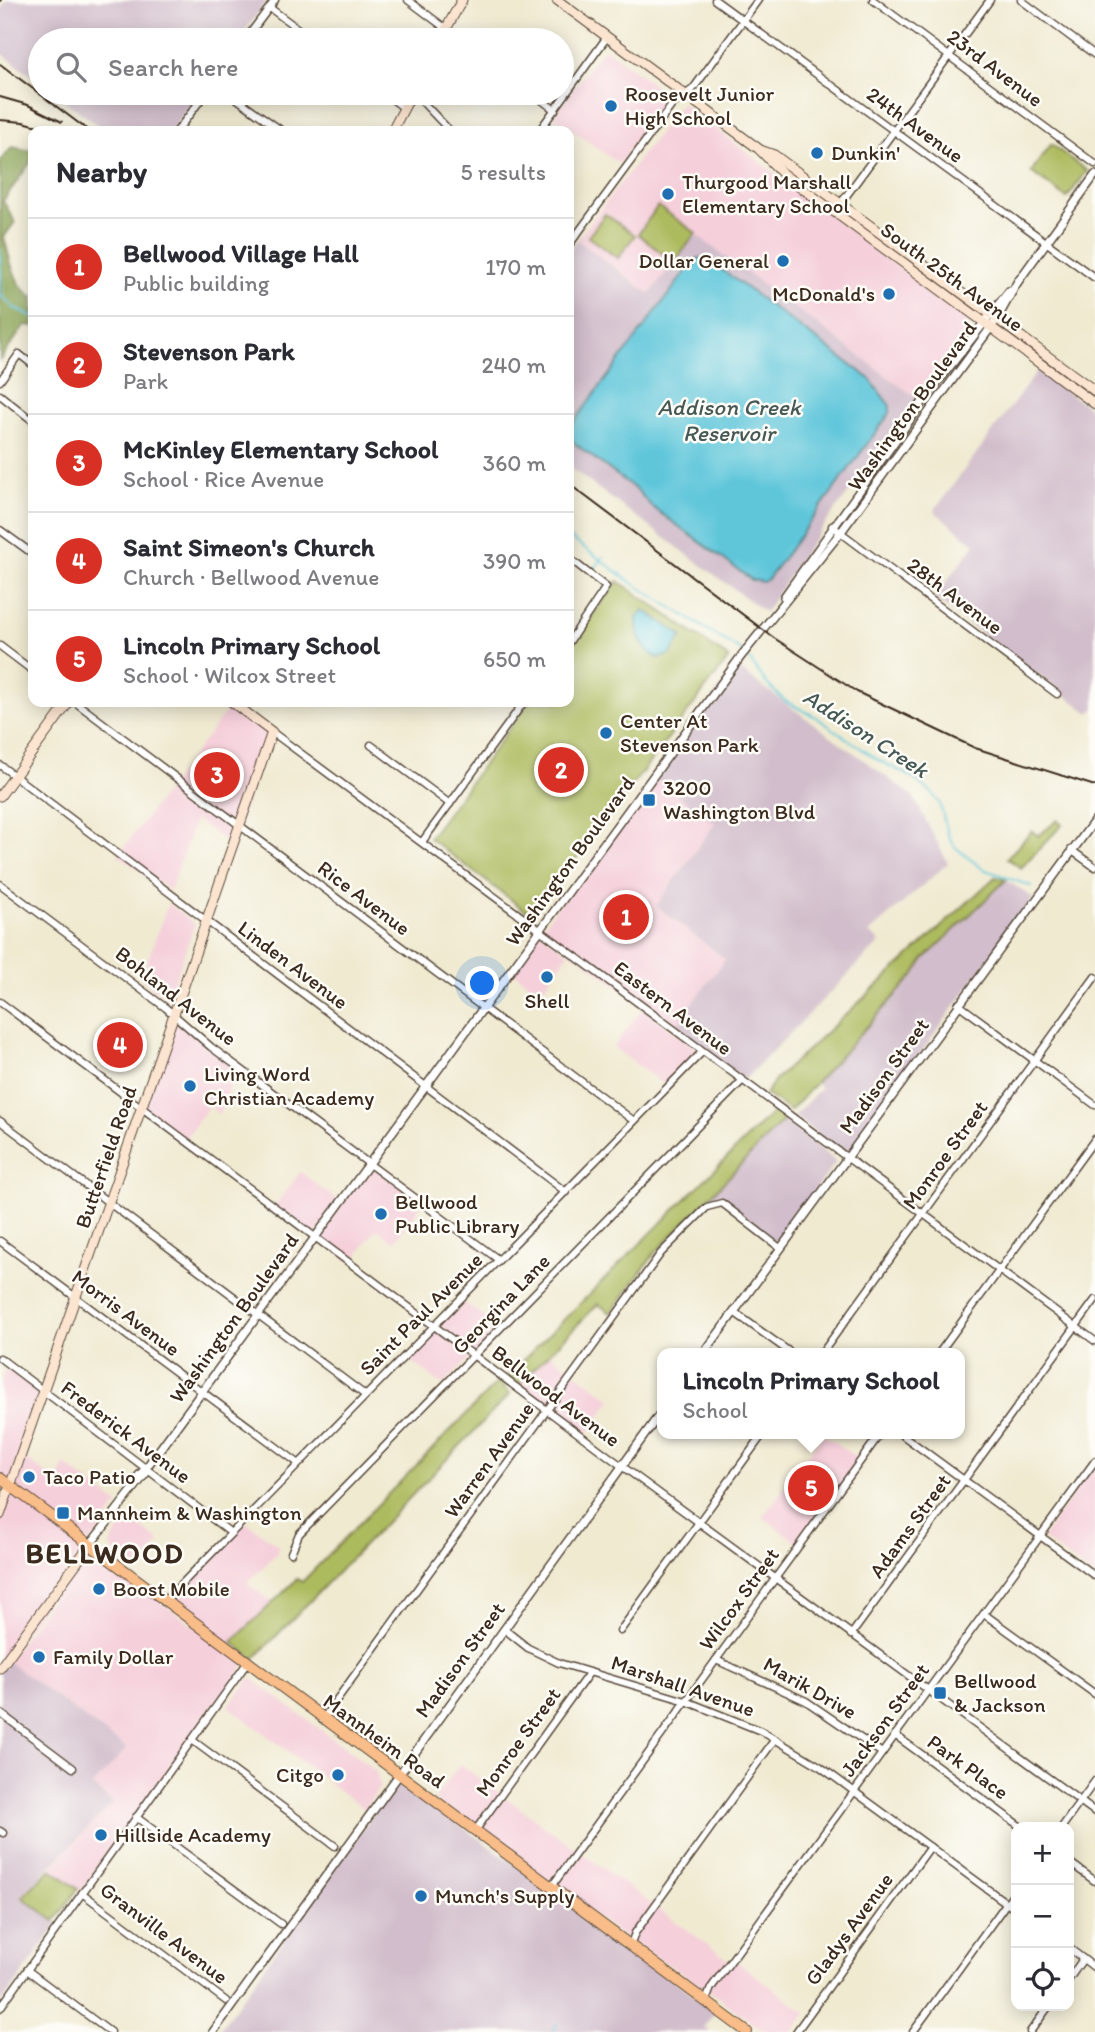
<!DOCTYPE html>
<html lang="en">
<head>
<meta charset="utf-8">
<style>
	:root { --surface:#fff; --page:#f2f2f3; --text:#2b2b33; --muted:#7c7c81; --line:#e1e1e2; --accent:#d93025 }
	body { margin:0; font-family:Itim,sans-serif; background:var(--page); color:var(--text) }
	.controls { position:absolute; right:21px; bottom:21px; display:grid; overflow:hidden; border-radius:14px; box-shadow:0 4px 18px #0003 }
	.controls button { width:63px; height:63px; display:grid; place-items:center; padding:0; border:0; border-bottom:2px solid var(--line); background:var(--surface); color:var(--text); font:35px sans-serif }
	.you { position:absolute; left:483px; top:984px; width:24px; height:24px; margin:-18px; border:5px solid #fff; border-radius:50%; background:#1a73e8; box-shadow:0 0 0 10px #1a73e833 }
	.badge { display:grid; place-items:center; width:46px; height:46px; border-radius:50%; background:var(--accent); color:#fff; font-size:23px; font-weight:700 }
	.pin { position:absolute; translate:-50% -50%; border:4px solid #fff; box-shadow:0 2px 7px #0006 }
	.popup { position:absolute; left:657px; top:1348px; width:308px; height:91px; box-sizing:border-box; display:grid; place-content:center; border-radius:14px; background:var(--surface); filter:drop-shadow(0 2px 5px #0005); font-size:23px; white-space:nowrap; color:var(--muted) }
	.popup b { font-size:26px; color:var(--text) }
	.popup::after { content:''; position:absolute; left:50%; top:100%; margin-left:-14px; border:14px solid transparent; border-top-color:var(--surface) }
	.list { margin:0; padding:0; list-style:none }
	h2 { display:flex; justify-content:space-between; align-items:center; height:91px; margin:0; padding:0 28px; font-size:30px }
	h2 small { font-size:23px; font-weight:400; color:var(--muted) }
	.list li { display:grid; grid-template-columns:46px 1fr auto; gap:21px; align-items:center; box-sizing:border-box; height:98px; padding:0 28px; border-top:2px solid var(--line) }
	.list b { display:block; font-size:26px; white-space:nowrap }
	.list p { margin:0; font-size:23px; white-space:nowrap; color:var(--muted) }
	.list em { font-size:23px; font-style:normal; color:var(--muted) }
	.icon { flex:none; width:38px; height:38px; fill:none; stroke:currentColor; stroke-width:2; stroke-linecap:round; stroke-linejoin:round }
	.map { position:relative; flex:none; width:1095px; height:2032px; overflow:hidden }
	.search { position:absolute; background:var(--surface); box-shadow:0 4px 18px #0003; left:28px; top:28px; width:546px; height:77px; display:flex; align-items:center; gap:18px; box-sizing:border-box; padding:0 24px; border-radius:38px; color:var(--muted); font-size:26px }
	.panel { position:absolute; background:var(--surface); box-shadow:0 4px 18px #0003; left:28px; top:126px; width:546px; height:581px; border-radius:14px }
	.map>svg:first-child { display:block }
</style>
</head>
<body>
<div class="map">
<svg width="1095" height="2032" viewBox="0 0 1095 2032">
	<rect width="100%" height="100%" fill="#fdfcf7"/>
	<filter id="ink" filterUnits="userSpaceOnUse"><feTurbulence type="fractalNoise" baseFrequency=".0143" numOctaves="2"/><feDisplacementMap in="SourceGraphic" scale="14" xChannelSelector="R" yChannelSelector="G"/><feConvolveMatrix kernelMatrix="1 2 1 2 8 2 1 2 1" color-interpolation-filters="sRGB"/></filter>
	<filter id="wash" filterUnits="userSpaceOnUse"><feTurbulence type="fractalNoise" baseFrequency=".00686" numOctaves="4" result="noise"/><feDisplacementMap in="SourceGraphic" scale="28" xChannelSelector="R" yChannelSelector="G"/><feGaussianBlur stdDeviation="1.57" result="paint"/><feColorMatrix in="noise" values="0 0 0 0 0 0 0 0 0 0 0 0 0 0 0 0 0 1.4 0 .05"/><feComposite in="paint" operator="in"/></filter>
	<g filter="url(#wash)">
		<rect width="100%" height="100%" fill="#f0ead1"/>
		<g fill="#f5cfda">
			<polygon points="604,48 669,96 619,164 553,116"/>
			<polygon points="682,103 965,318 969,327 967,333 919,400 695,235 650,294 577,240"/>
			<polygon points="232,703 271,732 231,846 195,819 170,891 118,855"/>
			<polygon points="654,777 715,823 656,906 725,959 674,1028 541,929"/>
			<polygon points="168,903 195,924 168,999 141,979"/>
			<polygon points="539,931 569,953 540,992 511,970"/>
			<polygon points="643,1008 701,1052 667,1087 613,1047"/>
			<polygon points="175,1016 238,1065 219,1114 209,1106 185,1139 142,1108"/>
			<polygon points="370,1164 423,1203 394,1242 376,1229 352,1263 316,1237"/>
			<polygon points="300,1172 340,1202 314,1236 275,1206"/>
			<polygon points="462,1301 500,1328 443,1385 407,1358"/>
			<polygon points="550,1353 612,1400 585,1436 519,1384"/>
			<polygon points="8,1365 42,1391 10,1485 0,1477 0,1386"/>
			<polygon points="823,1434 860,1460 799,1544 763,1517"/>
			<polygon points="22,1456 58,1482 64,1464 118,1504 89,1544 12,1486"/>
			<polygon points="1095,1464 1095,1577 1042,1538"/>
			<polygon points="11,1489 87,1546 0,1666 0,1519"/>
			<polygon points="127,1517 160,1542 139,1569 112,1550 110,1545"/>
			<polygon points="246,1522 279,1546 276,1554 247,1583 272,1602 228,1647 167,1603"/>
			<polygon points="89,1548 245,1664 81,1891 50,1868 112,1803 92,1786 127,1749 7,1661"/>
			<polygon points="251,1678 376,1771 380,1787 364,1809 228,1706"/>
			<polygon points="460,1764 731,1962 734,1959 806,2013 792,2032 765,2032 700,1984 628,1940 434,1800"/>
		</g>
		<g fill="#d1bdcb">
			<polygon points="7,0 268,0 238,40 40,40 40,82 0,52 0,10"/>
			<polygon points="54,93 199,93 171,131 106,131"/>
			<polygon points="695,234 919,400 821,529 765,612 569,467 569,251 577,240 650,294"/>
			<polygon points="1038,370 1095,412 1095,709 1089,713 934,598 975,544 934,511"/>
			<polygon points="736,667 913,796 948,863 869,933 880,942 744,1080 674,1028 725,959 656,906 715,823 654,777"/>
			<polygon points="1006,880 1033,898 846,1156 794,1116 821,1088 815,1082 915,974 923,960"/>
			<polygon points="785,1119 836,1162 776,1243 723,1202 708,1198"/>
			<polygon points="7,1661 127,1749 92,1786 113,1803 22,1895 59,1923 0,2005 0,1670"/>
			<polygon points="398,1780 716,2011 704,2027 711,2032 218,2032"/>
		</g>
		<g fill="#adbb5e" stroke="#74723e" stroke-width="2">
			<polygon points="1051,144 1087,171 1067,198 1031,172"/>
			<polygon points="658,206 696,233 674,263 638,234"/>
			<polygon points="605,214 635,235 618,258 588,237"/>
			<polygon points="618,581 729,658 534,914 530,914 429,838 529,702 569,702 569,647"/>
			<polygon points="1058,820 1062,825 1021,868 1007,858 1032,831 1038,836"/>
			<polygon points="995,877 1006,880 923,960 915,974 790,1111 765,1094 776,1079"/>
			<polygon points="774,1111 785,1119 655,1253 611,1313 598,1304 519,1384 507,1376"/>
			<polygon points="498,1382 510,1394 254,1659 232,1642 297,1579 302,1582"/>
			<polygon points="51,1869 78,1889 55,1921 22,1897"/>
		</g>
		<path fill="#8aa355" stroke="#62663a" stroke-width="2" d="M12,147L33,151V159L3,201L15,222L4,237C10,259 13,285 33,297V326L25,325L0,360V162Z"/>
		<g fill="#5ec6da" stroke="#4c787c" stroke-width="2">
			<polygon points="699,258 707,259 869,378 890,406 890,413 768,579 763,582 752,580 651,506 638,491 574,443 569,434 571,426 692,263"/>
			<path d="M644,610L682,636L670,655L658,658C643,651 636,635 637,618Z"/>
		</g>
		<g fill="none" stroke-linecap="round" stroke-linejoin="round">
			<g stroke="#5ec6da" stroke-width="2">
				<polyline points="0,249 2,296 14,308 33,317"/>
				<polyline points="569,537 637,586 743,652"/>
				<polyline points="595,568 604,556"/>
				<polyline points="747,656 767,684 785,701 816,717 878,760 912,777 932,793 940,804 948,835 955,847 983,869 1031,886"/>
				<polyline points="552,2032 557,2024"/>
			</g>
		</g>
	</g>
	<g filter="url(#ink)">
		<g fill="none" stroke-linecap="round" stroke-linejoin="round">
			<defs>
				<g id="minor">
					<polyline points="408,0 461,40"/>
					<polyline points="715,0 1095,278"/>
					<polyline points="873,0 1095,164"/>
					<polyline points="1021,0 1095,55"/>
					<polyline points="270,8 313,40"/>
					<polyline points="245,40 275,0"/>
					<polyline points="229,93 282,131"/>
					<polyline points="384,93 404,108"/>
					<polyline points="414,93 450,131"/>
					<polyline points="532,93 555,110"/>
					<polyline points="177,131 206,93"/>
					<polyline points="539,131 607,37"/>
					<polyline points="838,207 990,0"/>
					<polyline points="569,245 672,105 693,89 758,0"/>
					<polyline points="0,381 19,354 33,365"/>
					<polyline points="0,395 33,421"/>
					<polyline points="832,526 1057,694"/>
					<polyline points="0,530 33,554"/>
					<polyline points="569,558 606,587 569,642"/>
					<polyline points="0,646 33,671"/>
					<polyline points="75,702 634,1121"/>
					<polyline points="272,732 1095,1341"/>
					<polyline points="371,745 450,804"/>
					<polyline points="0,765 566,1192"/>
					<polyline points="422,842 524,702"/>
					<polyline points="1071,850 1095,867"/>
					<polyline points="0,884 166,1008 211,1047 499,1260"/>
					<polyline points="0,1002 615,1461 1095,1812"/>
					<polyline points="958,1004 1095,1105"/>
					<polyline points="0,1121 365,1395"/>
					<polyline points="0,1241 298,1463"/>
					<polyline points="734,1312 791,1353"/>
					<polyline points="822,1353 1095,977"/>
					<polyline points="939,1353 1095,1139"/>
					<polyline points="0,1358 231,1533"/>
					<polyline points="901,1434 1095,1576"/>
					<polyline points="291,1553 299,1534 742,1081"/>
					<polyline points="164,1602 702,1052"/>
					<polyline points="984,1614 1095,1694"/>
					<polyline points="504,1629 528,1648 559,1663 686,1701 761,1731 818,1765 1016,1910"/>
					<polyline points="620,1631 763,1434"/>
					<polyline points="851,1635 1095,1300"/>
					<polyline points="716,1660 806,1701 882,1753"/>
					<polyline points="0,1713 73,1768"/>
					<polyline points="322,1720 661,1253 707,1207 722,1203 780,1248"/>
					<polyline points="895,1735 1021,1827"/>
					<polyline points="192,1740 335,1846"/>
					<polyline points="136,1817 281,1924"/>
					<polyline points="1062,1827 1095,1781"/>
					<polyline points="0,1831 3,1833"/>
					<polyline points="475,1831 589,1673"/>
					<polyline points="1069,1862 1095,1881"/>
					<polyline points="552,1886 880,1434"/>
					<polyline points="82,1893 226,2001"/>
					<polyline points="631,1944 635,1933 775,1739"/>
					<polyline points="1069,1948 1095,1968"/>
					<polyline points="27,1970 110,2032"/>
					<polyline points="1069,1979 1083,1959"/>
					<polyline points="706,2001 711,1988 1095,1461"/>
					<polyline points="0,2008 247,1663"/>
					<polyline points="796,2032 930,1847"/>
					<polyline points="913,2032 1016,1890"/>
					<polyline points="1030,2032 1049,2006"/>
				</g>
				<g id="tertiary">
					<polyline points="1017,283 1095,175"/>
					<polyline points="784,597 929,393 1009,291"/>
					<polyline points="704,1353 1095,820"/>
					<polyline points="133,1485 133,1482 146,1468 742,655 841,532 997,319 1018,281"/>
					<polyline points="89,1546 146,1473 146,1468"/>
					<polyline points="213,2032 662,1411"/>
				</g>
				<g id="secondary">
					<polyline points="557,0 759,149 783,174 1095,404"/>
					<polyline points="440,40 462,0"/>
					<polyline points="392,131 412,93"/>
					<polyline points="760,150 774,155 1095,391"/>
					<polyline points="0,796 69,702"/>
					<polyline points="0,1515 272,732 232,702"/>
					<polyline points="0,1668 89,1546"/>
				</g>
				<polyline id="primary" points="0,1478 747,2032"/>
			</defs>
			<use href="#minor" stroke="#564739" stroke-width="9"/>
			<use href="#tertiary" stroke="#564739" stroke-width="10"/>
			<use href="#secondary" stroke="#564739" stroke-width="11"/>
			<use href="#primary" stroke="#564739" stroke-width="12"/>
			<use href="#minor" stroke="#fff" stroke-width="6"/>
			<use href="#tertiary" stroke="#fff" stroke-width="7"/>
			<use href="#secondary" stroke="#fce5d0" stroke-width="9"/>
			<use href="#primary" stroke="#f8bd89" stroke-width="10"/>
			<g stroke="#3b2a1e" stroke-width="2">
				<polyline points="0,1 1,0"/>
				<polyline points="0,64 89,131"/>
				<polyline points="0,97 28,105 62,122"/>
				<polyline points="0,120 23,122 57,131"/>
				<polyline points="569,484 774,638 857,692 975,748 1095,786"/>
			</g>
		</g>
	</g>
	<g fill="#1f6fb2" stroke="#fdfcf7" stroke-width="2.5">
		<circle cx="611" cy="106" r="7"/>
		<circle cx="817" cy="153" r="7"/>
		<circle cx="668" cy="194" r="7"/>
		<circle cx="783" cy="261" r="7"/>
		<circle cx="889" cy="294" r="7"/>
		<circle cx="606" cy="733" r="7"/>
		<rect x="642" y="793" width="14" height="14" rx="3.5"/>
		<circle cx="547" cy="977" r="7"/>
		<circle cx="190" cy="1086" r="7"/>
		<circle cx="381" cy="1214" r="7"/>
		<circle cx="29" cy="1477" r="7"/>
		<rect x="56" y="1506" width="14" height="14" rx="3.5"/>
		<circle cx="99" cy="1589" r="7"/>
		<circle cx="39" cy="1657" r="7"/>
		<rect x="933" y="1686" width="14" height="14" rx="3.5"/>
		<circle cx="338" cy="1775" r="7"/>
		<circle cx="101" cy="1835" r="7"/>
		<circle cx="421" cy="1896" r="7"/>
	</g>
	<g text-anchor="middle" stroke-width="5" stroke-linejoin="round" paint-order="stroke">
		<g font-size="21" fill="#3b2a1e" stroke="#fdfcf7">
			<text transform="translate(995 68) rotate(37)" y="7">23rd Avenue</text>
			<text transform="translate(915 125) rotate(36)" y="7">24th Avenue</text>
			<text transform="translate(952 277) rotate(36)" y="7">South 25th Avenue</text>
			<text transform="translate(912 406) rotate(-54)" y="7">Washington Boulevard</text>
			<text transform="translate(955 596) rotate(37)" y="7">28th Avenue</text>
			<text transform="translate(570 861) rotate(-54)" y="7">Washington Boulevard</text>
			<text transform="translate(364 898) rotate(37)" y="7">Rice Avenue</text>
			<text transform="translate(293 965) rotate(37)" y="7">Linden Avenue</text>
			<text transform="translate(176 996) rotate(38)" y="7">Bohland Avenue</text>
			<text transform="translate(673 1008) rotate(37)" y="7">Eastern Avenue</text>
			<text transform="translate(884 1076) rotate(-54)" y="7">Madison Street</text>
			<text transform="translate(945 1155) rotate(-54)" y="7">Monroe Street</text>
			<text transform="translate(106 1157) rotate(-71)" y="7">Butterfield Road</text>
			<text transform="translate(501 1304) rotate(-46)" y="7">Georgina Lane</text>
			<text transform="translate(126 1313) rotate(37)" y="7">Morris Avenue</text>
			<text transform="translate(421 1314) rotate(-45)" y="7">Saint Paul Avenue</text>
			<text transform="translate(234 1318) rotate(-54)" y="7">Washington Boulevard</text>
			<text transform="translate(556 1396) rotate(37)" y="7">Bellwood Avenue</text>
			<text transform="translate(126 1432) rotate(37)" y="7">Frederick Avenue</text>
			<text transform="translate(489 1460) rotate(-54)" y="7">Warren Avenue</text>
			<text transform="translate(910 1526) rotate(-54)" y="7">Adams Street</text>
			<text transform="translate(739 1599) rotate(-54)" y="7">Wilcox Street</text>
			<text transform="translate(460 1660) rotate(-54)" y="7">Madison Street</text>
			<text transform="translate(683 1686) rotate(19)" y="7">Marshall Avenue</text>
			<text transform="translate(810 1688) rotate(30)" y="7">Marik Drive</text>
			<text transform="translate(885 1720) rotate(-54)" y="7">Jackson Street</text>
			<text transform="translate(384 1741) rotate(36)" y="7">Mannheim Road</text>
			<text transform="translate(518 1742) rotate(-54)" y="7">Monroe Street</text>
			<text transform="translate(968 1767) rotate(36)" y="7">Park Place</text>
			<text transform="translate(849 1929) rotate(-54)" y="7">Gladys Avenue</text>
			<text transform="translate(164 1933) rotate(37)" y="7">Granville Avenue</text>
		</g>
		<g font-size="21" fill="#3b2a1e" stroke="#fdfcf7" text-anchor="start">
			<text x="625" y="101">Roosevelt Junior<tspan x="625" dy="24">High School</tspan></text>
			<text x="831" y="160">Dunkin'</text>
			<text x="682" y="189">Thurgood Marshall<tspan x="682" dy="24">Elementary School</tspan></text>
			<text x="769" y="268" text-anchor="end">Dollar General</text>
			<text x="875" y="301" text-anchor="end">McDonald's</text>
			<text x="620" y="728">Center At<tspan x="620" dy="24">Stevenson Park</tspan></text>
			<text x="663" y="795">3200<tspan x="663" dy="24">Washington Blvd</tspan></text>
			<text x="547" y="1008" text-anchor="middle">Shell</text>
			<text x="204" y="1081">Living Word<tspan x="204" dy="24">Christian Academy</tspan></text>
			<text x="395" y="1209">Bellwood<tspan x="395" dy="24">Public Library</tspan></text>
			<text x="43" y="1484">Taco Patio</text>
			<text x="77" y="1520">Mannheim &amp; Washington</text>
			<text x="113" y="1596">Boost Mobile</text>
			<text x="53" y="1664">Family Dollar</text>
			<text x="954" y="1688">Bellwood<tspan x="954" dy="24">&amp; Jackson</tspan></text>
			<text x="324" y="1782" text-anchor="end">Citgo</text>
			<text x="115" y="1842">Hillside Academy</text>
			<text x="435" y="1903">Munch's Supply</text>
		</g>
		<g font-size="23" font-style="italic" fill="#465956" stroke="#fdfcf7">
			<text x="729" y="415">Addison Creek<tspan x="729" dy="26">Reservoir</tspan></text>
			<text transform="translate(866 733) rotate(33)" y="8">Addison Creek</text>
		</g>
		<g font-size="28" font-weight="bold" letter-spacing="2" fill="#3b2a1e" stroke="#fdfcf7">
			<text x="105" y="1563">BELLWOOD</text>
		</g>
	</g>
</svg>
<div class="controls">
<button>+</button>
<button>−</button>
<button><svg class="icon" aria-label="locate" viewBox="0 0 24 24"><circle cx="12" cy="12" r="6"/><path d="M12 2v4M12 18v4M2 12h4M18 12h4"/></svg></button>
</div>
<div class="you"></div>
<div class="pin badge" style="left:626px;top:917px">1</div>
<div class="pin badge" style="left:561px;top:770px">2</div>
<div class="pin badge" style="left:217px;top:775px">3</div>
<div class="pin badge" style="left:120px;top:1045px">4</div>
<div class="pin badge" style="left:811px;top:1488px">5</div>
<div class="popup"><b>Lincoln Primary School</b>School</div>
<div class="search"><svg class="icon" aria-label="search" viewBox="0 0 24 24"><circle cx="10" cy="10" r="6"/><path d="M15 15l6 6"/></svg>Search here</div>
<section class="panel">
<h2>Nearby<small>5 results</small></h2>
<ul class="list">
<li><span class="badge">1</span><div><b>Bellwood Village Hall</b><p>Public building</p></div><em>170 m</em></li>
<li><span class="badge">2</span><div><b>Stevenson Park</b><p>Park</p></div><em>240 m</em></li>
<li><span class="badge">3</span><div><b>McKinley Elementary School</b><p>School · Rice Avenue</p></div><em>360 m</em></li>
<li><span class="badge">4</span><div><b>Saint Simeon's Church</b><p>Church · Bellwood Avenue</p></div><em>390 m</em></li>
<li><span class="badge">5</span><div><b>Lincoln Primary School</b><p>School · Wilcox Street</p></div><em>650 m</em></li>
</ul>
</section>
</div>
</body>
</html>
